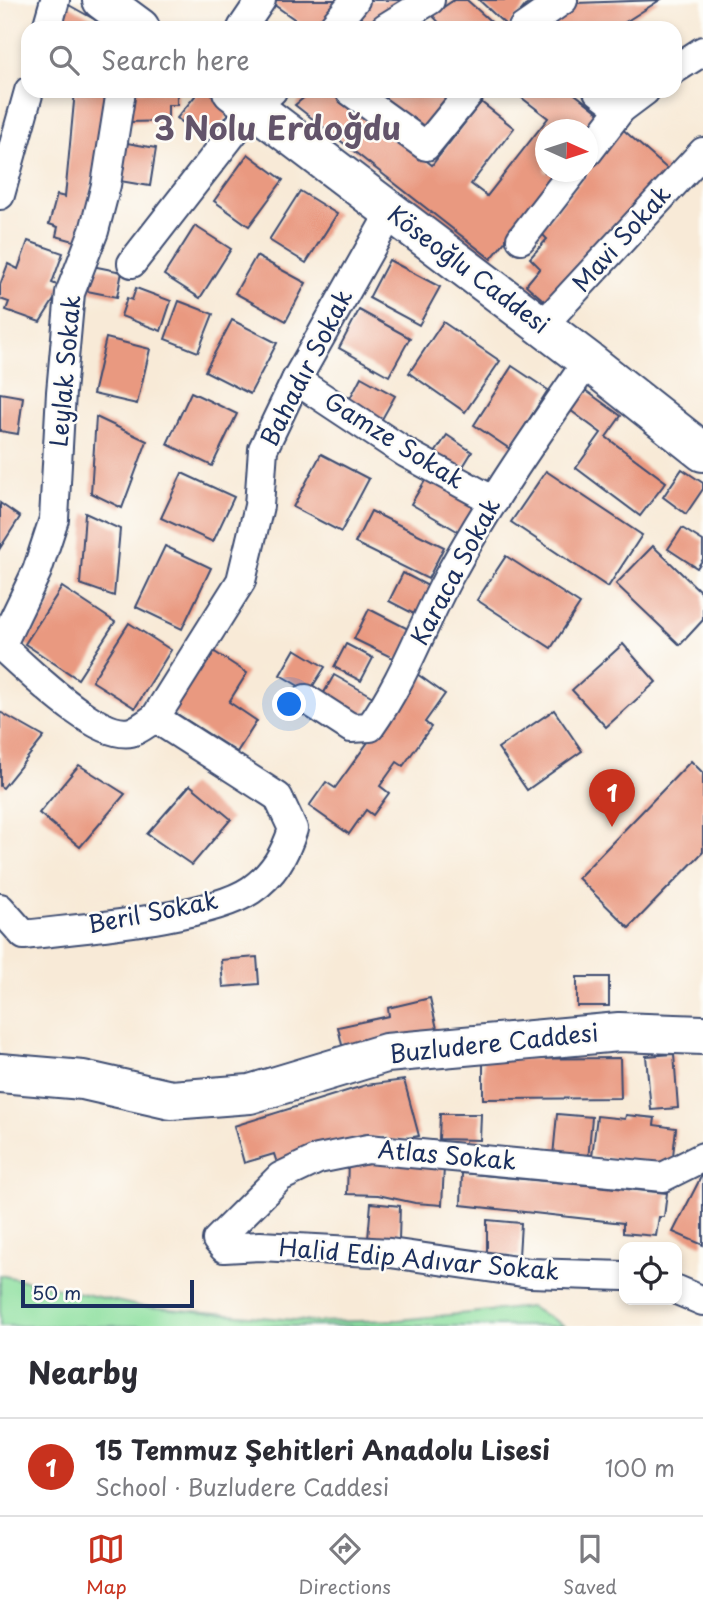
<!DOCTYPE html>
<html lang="en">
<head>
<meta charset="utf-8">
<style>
	:root { --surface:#fff; --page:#f2f2f3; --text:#2b2b33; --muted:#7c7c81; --line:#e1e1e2; --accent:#c8321e }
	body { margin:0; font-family:"Playpen Sans",sans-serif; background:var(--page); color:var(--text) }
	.controls { position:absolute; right:21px; bottom:21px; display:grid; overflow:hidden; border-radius:14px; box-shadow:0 4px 10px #0003 }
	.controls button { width:63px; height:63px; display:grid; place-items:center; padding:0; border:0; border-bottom:2px solid var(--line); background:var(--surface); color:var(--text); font:35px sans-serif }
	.compass { position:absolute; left:535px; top:119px; width:63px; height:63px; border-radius:50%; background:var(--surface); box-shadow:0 4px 10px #0003; rotate:93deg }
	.scale { position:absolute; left:21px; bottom:18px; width:173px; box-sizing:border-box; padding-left:7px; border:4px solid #1b2f5e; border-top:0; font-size:19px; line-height:24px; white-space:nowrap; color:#1b2f5e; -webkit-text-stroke:5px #fdfcf7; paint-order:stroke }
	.you { position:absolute; left:290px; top:705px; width:24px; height:24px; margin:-18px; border:5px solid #fff; border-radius:50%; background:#1a73e8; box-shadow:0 0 0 10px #1a73e833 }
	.badge { display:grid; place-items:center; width:46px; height:46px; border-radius:50%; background:var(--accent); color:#fff; font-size:23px; font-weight:700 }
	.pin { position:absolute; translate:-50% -58px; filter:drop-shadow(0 2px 4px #0008) }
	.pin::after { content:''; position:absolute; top:37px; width:24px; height:21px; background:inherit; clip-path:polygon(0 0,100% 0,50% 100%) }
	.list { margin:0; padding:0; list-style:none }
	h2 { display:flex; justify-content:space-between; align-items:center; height:91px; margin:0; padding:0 28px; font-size:30px }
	h2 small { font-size:23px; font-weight:400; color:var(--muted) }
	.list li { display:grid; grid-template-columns:46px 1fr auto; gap:21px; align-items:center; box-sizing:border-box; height:98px; padding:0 28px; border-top:2px solid var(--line) }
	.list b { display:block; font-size:26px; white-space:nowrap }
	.list p { margin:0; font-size:23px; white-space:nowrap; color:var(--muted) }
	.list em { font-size:23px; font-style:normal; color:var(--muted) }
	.icon { flex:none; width:38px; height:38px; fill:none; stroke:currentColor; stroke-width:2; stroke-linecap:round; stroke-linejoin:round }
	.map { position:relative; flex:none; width:703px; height:1326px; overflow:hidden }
	.search { position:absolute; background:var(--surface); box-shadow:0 4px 10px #0003; left:21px; right:21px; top:21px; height:77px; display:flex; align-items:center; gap:18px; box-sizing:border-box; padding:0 24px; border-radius:21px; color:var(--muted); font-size:26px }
	.sheet { height:189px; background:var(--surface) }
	nav { display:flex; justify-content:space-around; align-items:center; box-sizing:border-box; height:98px; border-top:2px solid var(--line); background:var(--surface); font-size:19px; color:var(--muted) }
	nav a { display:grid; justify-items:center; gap:4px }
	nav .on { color:var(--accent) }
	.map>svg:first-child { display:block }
</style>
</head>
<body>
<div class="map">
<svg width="703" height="1326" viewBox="0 0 703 1326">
	<rect width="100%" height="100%" fill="#fdfcf7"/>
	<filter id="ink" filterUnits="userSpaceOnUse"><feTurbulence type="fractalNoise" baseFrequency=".0143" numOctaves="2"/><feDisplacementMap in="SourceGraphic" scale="14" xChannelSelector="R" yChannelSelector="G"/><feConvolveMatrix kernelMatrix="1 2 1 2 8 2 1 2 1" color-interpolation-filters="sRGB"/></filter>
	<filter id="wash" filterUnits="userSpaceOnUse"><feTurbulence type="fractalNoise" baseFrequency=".00686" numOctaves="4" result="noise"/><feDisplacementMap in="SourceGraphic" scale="28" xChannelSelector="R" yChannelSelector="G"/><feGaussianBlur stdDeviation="1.57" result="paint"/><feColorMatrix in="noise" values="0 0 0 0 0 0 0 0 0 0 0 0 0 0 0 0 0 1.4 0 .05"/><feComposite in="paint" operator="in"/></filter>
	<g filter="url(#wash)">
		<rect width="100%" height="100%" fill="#f8ead7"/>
		<polygon fill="#8fe0a0" stroke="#55887f" stroke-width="2" points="0,1275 138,1306 316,1322 399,1320 530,1307 565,1326 0,1326"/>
		<g id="blocks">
			<g fill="#e99980">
				<polygon points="276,0 341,0 322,28 307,28 273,4"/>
				<polygon points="366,0 419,0 371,28 355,12"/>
				<polygon points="454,0 467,0 498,28 444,28 432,15"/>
				<polygon points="479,0 535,0 525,6 508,27"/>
				<polygon points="575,0 577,3 660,0 616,28 545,28"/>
				<polygon points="67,4 110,28 62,28"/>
				<polygon points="75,91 109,91 81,243 56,236 58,227 49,224 57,195 65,197"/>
				<polygon points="130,91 177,91 177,105 168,105 168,121 130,122"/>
				<polygon points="199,91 209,91 232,110 207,142 177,118"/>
				<polygon points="312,91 336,91 432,165 481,102 514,128 471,184 487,196 548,118 513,91 571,91 603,116 588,136 588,130 545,130 545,172 560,172 491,259 295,105"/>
				<polygon points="368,91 457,91 421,135"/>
				<polygon points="619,126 672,173 549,305 526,285 540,268 530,258 547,239 539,231 588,172"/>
				<polygon points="121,142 156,148 150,186 114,180"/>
				<polygon points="248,154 283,180 249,226 214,201"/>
				<polygon points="300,191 337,214 306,263 269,240"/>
				<polygon points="195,226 231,249 200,298 164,275"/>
				<polygon points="28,241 63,253 52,283 62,287 40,322 6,310 9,302 0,299 0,285 8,264 18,269"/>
				<polygon points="256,256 306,283 286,321 235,293"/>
				<polygon points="389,260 440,287 419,325 369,298"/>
				<polygon points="92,266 122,272 117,297 87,291"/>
				<polygon points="136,288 171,301 161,331 121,316 127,298 132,300"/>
				<polygon points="179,301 213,314 198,352 165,339"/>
				<polygon points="359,310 410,338 389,376 339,348"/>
				<polygon points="232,320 277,343 250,394 205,371"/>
				<polygon points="443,322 500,361 465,412 409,373"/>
				<polygon points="106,338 150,349 137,404 93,394"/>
				<polygon points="512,366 548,390 510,449 474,425"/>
				<polygon points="361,377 395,396 381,421 348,402"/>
				<polygon points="585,390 621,416 606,437 666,482 640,516 576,468 601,433 570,410"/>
				<polygon points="191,392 237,414 212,466 167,444"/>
				<polygon points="0,393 23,397 18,434 0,431"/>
				<polygon points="96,417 147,441 122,508 91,493"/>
				<polygon points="447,435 472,452 459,473 433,456"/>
				<polygon points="321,454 369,479 341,532 293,507"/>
				<polygon points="682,469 703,483 703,489 686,514 663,497"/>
				<polygon points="546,471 642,535 608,587 511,522"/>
				<polygon points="182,473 234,497 213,542 161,518"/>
				<polygon points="429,474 482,506 464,535 411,504"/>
				<polygon points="0,503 20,517 0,548"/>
				<polygon points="371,511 444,547 428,579 355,543"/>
				<polygon points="85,513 120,529 114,596 80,584"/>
				<polygon points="682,528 703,541 703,559 697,568 668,549"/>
				<polygon points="165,546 211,568 182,629 136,607"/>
				<polygon points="653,546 703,594 703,620 680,645 616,584"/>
				<polygon points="506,556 580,604 551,648 477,600"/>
				<polygon points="403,573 432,588 418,616 389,601"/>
				<polygon points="62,587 115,622 78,679 25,644"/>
				<polygon points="369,609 414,632 399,661 354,639"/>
				<polygon points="129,623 171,650 135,708 92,681"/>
				<polygon points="346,644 373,658 361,681 334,667"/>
				<polygon points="623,644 656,682 606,727 572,690"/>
				<polygon points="210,649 247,673 229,702 257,721 237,752 171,710"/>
				<polygon points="295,649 325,667 309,692 280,675"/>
				<polygon points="417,674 445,694 425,722 431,727 403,766 397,762 380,786 389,793 373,815 366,810 349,834 309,806 326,782 335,788"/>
				<polygon points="334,675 373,697 359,720 321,698"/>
				<polygon points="554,710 582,751 527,790 498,748"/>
				<polygon points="0,712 44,737 3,788 0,786"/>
				<polygon points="691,761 703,773 703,852 629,928 578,878"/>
				<polygon points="79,765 125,794 80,847 39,813"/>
				<polygon points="190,785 231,819 192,865 147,834"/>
				<polygon points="257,957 259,984 223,987 221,960"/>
				<rect x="577" y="977" width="32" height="29"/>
				<polygon points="430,998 438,1033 344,1054 338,1027 389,1016 388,1008"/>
				<polygon points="674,1054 678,1108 651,1110 646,1056"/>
				<polygon points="620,1058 621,1098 483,1099 483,1059"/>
				<polygon points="404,1080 419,1136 389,1141 387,1135 343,1144 277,1163 274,1154 244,1163 234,1126 366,1085"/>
				<polygon points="440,1114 481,1114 480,1140 439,1139"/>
				<polygon points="557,1114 592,1117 588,1160 553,1156"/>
				<polygon points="626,1115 655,1118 654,1125 676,1128 672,1165 592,1156 597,1116 625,1119"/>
				<polygon points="348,1160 444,1167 442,1205 415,1203 378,1195 347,1194"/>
				<polygon points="462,1173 667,1193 664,1217 659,1217 656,1236 623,1233 623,1223 461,1205"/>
				<polygon points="703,1173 703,1245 673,1232"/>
				<polygon points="371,1203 400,1206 399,1240 368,1239"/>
				<polygon points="487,1220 521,1223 519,1256 487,1256"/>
			</g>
		</g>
	</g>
	<g filter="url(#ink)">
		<use href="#blocks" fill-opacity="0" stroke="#3c4b70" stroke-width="2"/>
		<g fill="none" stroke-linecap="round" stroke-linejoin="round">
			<defs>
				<g id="street">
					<polyline points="47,28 55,0"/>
					<polyline points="242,28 261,0"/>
					<polyline points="332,28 355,0"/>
					<polyline points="385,28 430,0"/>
					<polyline points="523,28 563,0"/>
					<polyline points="675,69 703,51"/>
					<polyline points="350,91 426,146 471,91"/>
					<polyline points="598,91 621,109"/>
					<polyline points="588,152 621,109 645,91"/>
					<polyline points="0,195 29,91"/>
					<polyline points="521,239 573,172"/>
					<polyline points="132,263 254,106 272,91"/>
					<polyline points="542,326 703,152"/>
					<polyline points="296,380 406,453 494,501"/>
					<polyline points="1,646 37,571 54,519 61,392 70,293 94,231 106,185 121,91"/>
					<path d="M306,699L351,728L370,727C404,680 422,626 449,576C490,501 539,431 588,361"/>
					<polyline points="155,718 241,581 259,506 263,449 296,380 391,212"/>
					<path d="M0,908L24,935C80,928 208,919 251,890C274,874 285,854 293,829L278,797L155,718C148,722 139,730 131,732C97,740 26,668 1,646"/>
					<polyline points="624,1276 530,1273 390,1253 260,1246 224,1248 217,1240 280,1177 318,1159 368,1149 663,1177 703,1157"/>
					<polyline points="677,1290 703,1301"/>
				</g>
				<g id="secondary">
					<polyline points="102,0 140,28"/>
					<polyline points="232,91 588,361 703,452"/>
					<polyline points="0,1073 83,1080 171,1100 250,1094 386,1053 619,1032 703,1035"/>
				</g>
			</defs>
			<use href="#street" stroke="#3c4b70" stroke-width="32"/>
			<use href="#secondary" stroke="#3c4b70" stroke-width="42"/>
			<use href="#street" stroke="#fff" stroke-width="28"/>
			<use href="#secondary" stroke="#fff" stroke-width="38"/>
		</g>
	</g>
	<g text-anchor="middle" stroke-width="5" stroke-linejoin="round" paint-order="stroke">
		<g font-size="24" fill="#1b2f5e" stroke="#fdfcf7">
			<text transform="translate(622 239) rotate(-48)" y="8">Mavi Sokak</text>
			<text transform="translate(468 270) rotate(37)" y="8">Köseoğlu Caddesi</text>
			<text transform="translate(307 368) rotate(-63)" y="8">Bahadır Sokak</text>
			<text transform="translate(66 371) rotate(-85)" y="8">Leylak Sokak</text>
			<text transform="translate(394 441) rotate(32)" y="8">Gamze Sokak</text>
			<text transform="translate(456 572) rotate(-62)" y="8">Karaca Sokak</text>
			<text transform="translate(153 913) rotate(-11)" y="8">Beril Sokak</text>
			<text transform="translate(494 1044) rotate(-6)" y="8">Buzludere Caddesi</text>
			<text transform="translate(447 1156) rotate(5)" y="8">Atlas Sokak</text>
			<text transform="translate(419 1260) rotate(5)" y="8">Halid Edip Adıvar Sokak</text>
		</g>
		<g font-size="32" font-weight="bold" fill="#63546a" stroke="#fdfcf7">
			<text x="277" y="140">3 Nolu Erdoğdu</text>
		</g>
	</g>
</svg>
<div class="controls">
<button><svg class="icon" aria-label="locate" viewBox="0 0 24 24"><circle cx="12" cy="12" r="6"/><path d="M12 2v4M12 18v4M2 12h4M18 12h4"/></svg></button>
</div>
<svg class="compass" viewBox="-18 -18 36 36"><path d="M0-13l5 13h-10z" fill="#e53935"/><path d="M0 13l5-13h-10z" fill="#7c7c81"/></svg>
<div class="scale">50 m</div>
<div class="you"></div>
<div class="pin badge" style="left:612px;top:827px">1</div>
<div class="search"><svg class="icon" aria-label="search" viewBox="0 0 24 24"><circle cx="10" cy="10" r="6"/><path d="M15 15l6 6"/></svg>Search here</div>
</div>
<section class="sheet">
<h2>Nearby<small></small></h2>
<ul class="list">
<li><span class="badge">1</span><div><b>15 Temmuz Şehitleri Anadolu Lisesi</b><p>School · Buzludere Caddesi</p></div><em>100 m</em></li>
</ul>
</section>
<nav>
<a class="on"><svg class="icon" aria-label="map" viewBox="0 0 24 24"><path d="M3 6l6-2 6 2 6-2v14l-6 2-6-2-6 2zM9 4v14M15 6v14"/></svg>Map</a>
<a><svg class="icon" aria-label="directions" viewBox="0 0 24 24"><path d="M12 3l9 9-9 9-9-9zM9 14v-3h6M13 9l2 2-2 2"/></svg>Directions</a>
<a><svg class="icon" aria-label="saved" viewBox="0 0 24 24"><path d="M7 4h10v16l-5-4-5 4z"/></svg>Saved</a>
</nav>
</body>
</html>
